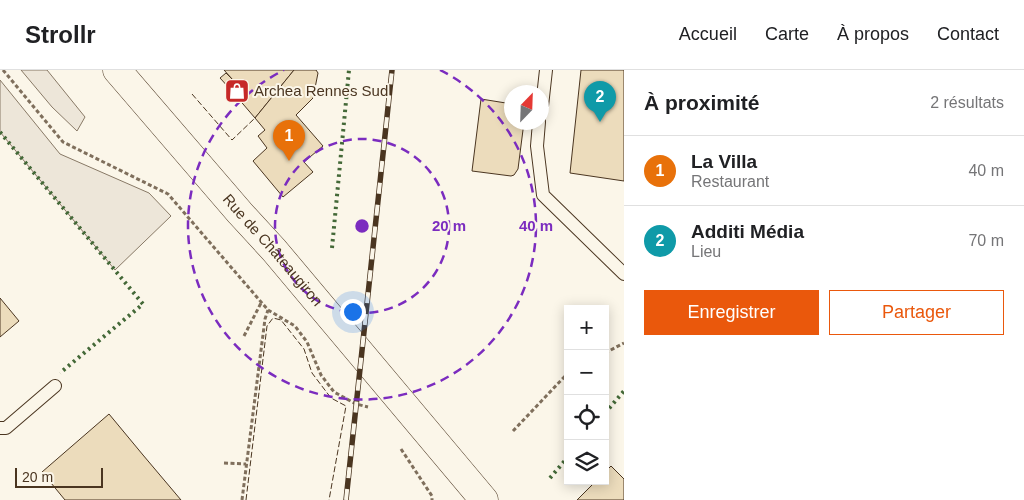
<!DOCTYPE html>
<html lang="fr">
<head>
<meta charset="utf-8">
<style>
	:root { --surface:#fff; --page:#f6f6f6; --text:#202124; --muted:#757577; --line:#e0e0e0; --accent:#ea580c }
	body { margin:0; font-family:Arial,sans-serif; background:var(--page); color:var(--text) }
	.controls { position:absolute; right:15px; bottom:15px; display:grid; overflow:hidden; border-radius:0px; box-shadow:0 2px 12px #0003 }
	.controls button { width:45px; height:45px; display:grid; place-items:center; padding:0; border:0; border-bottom:1px solid var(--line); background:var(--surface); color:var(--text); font:25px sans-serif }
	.compass { position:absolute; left:504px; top:15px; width:45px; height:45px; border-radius:50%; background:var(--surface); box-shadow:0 2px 12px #0003; rotate:23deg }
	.scale { position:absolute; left:15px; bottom:12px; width:88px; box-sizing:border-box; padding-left:5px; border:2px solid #4a3520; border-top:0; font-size:14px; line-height:18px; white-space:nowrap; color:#4a3520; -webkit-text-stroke:4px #fbf6e9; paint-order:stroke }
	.you { position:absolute; left:352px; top:241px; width:18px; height:18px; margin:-12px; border:4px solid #fff; border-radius:50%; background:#1a73e8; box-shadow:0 0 0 8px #1a73e833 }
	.badge { display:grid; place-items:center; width:32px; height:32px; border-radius:50%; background:var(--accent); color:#fff; font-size:16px; font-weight:700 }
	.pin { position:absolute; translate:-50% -41px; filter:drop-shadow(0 1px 2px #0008) }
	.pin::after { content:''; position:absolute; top:26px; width:18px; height:15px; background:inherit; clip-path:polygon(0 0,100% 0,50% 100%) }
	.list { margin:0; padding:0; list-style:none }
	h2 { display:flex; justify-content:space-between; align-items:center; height:65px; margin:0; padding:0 20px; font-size:21px }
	h2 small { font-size:16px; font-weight:400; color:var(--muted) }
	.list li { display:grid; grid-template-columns:32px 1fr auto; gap:15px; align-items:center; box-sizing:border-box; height:70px; padding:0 20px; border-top:1px solid var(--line) }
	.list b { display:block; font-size:19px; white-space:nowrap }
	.list p { margin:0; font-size:16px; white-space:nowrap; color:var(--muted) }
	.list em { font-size:16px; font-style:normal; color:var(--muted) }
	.actions { display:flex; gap:10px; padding:15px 20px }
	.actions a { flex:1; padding:11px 0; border:1px solid var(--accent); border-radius:0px; text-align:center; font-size:18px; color:var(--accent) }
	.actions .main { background:var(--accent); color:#fff }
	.icon { flex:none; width:28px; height:28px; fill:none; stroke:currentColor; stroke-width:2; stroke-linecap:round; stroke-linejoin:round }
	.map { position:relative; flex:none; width:624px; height:430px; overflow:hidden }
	header { display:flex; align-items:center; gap:30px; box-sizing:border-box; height:70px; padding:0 25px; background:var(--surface); border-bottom:1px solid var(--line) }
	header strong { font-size:24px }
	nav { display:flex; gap:28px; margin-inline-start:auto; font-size:18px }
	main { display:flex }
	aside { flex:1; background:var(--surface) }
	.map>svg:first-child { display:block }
</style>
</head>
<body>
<header>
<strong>Strollr</strong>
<nav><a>Accueil</a><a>Carte</a><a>À propos</a><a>Contact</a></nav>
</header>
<main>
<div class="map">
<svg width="624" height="430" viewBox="0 0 624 430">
	<rect width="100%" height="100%" fill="#fbf6e9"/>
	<g fill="#ede6d9" stroke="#887966">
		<polygon points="21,0 47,0 85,47 77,61 52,37"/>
		<polygon points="0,10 60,84 149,123 171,146 115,200 0,62"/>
	</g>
	<g fill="#ecdcbc" stroke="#4a3520">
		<polygon points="224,0 294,0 255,48 231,20 233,10"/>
		<polygon points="294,0 316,0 318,3 313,28 296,45 323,76 304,92 313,102 283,127 253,91 267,78 258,66 265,60 255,48"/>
		<polygon points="581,0 624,0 624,111 570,103"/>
		<polygon points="226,3 233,10 231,20 220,8"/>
		<polygon points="481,29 512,34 512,52 524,52 518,99 514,105 511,106 472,101"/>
		<polygon points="0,228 19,251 0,267"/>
		<polygon points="109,344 143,385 181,430 65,430 42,402"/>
		<polygon points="611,396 624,409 624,430 577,430 596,411 605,411 605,402"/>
	</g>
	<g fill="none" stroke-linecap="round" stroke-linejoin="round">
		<defs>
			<g id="lane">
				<polyline points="542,36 546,0"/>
				<polyline points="539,52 537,76 543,125 624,204"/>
				<polyline points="0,358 6,358 55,316"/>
			</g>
			<g id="secondary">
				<path id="s1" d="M117,0L240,143L274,180L484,430"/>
			</g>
		</defs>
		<use href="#lane" stroke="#4a3520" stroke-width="14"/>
		<use href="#secondary" stroke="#4a3520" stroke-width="29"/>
		<g stroke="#7f6f5c" stroke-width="3" stroke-dasharray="4 2.5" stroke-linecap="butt">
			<polyline points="3,0 63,72 168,124 268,240 295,256 307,272 321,305 334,322 356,334 368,337"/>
			<polyline points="244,266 261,233"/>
			<polyline points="605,283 624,273"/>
			<polyline points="513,361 568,303"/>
			<polyline points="401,379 432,426 432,430"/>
			<polyline points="224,393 246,394"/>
			<polyline points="242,430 265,249 268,240"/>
		</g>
		<use href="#lane" stroke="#fbf6e9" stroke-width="12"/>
		<use href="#secondary" stroke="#fbf6e9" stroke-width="28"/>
		<defs>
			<polyline id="rail" points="346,430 392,0"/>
		</defs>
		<use href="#rail" stroke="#4a3520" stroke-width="5.5"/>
		<use href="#rail" stroke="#fbf6e9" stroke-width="4" stroke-dasharray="11" stroke-linecap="butt"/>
		<g stroke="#436837" stroke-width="4" stroke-dasharray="2.5 4" stroke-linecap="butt">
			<polyline points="0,62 143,234 60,303"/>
			<polyline points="332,178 349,0"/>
			<polyline points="605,343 624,321"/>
			<polyline points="550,408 568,387"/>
		</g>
		<g stroke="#4a3520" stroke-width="1" stroke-dasharray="6 2.5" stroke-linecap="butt">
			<polyline points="192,24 232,70 255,48"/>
			<polyline points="246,430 267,256 273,248 281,250 304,279 312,303 331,328 346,336 329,430"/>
		</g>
	</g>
	<g fill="none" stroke="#7b2cbf" stroke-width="2.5" stroke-dasharray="9 6">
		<circle cx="362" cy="156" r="87"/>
		<path d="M440 0A174 174 0 1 1 284 0"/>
	</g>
	<defs>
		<symbol id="shop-square" viewBox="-11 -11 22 22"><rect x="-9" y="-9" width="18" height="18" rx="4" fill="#c62828" stroke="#fbf6e9"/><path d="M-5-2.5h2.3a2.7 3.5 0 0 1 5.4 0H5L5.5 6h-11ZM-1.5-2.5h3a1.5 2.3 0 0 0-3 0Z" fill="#fff"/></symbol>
	</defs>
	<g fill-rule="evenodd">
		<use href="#shop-square" x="223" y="7" width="28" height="28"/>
	</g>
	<g text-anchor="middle" stroke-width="4" stroke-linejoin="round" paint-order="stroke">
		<g font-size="15" fill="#4a3520" stroke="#fbf6e9" text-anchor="start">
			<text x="254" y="26">Archea Rennes Sud</text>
		</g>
		<g font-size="15" fill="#4a3520" stroke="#fbf6e9">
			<text dy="5" stroke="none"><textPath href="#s1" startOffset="238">Rue de Châteaugiron</textPath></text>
		</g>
	</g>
	<circle cx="362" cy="156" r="8" fill="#7b2cbf" stroke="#fbf6e9" stroke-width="2.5"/>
	<g font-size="15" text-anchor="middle" font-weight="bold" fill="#7b2cbf" stroke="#fbf6e9" stroke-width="4" stroke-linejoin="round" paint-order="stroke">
		<text x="449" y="161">20 m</text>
		<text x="536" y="161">40 m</text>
	</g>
</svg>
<div class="controls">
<button>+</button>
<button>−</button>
<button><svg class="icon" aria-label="locate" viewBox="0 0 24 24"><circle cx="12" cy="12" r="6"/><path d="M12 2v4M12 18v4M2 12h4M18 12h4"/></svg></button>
<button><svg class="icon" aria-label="layers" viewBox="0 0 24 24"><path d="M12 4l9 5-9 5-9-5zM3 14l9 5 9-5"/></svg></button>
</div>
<svg class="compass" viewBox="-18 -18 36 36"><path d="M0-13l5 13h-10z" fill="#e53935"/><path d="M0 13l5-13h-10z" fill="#757577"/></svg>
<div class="scale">20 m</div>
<div class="you"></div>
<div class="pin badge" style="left:289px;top:91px;background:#e8710a">1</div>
<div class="pin badge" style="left:600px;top:52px;background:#0f9aa8">2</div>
</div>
<aside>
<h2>À proximité<small>2 résultats</small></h2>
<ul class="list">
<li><span class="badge" style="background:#e8710a">1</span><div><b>La Villa</b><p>Restaurant</p></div><em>40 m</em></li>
<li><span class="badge" style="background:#0f9aa8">2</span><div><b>Additi Média</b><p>Lieu</p></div><em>70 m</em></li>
</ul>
<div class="actions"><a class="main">Enregistrer</a><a>Partager</a></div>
</aside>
</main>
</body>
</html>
